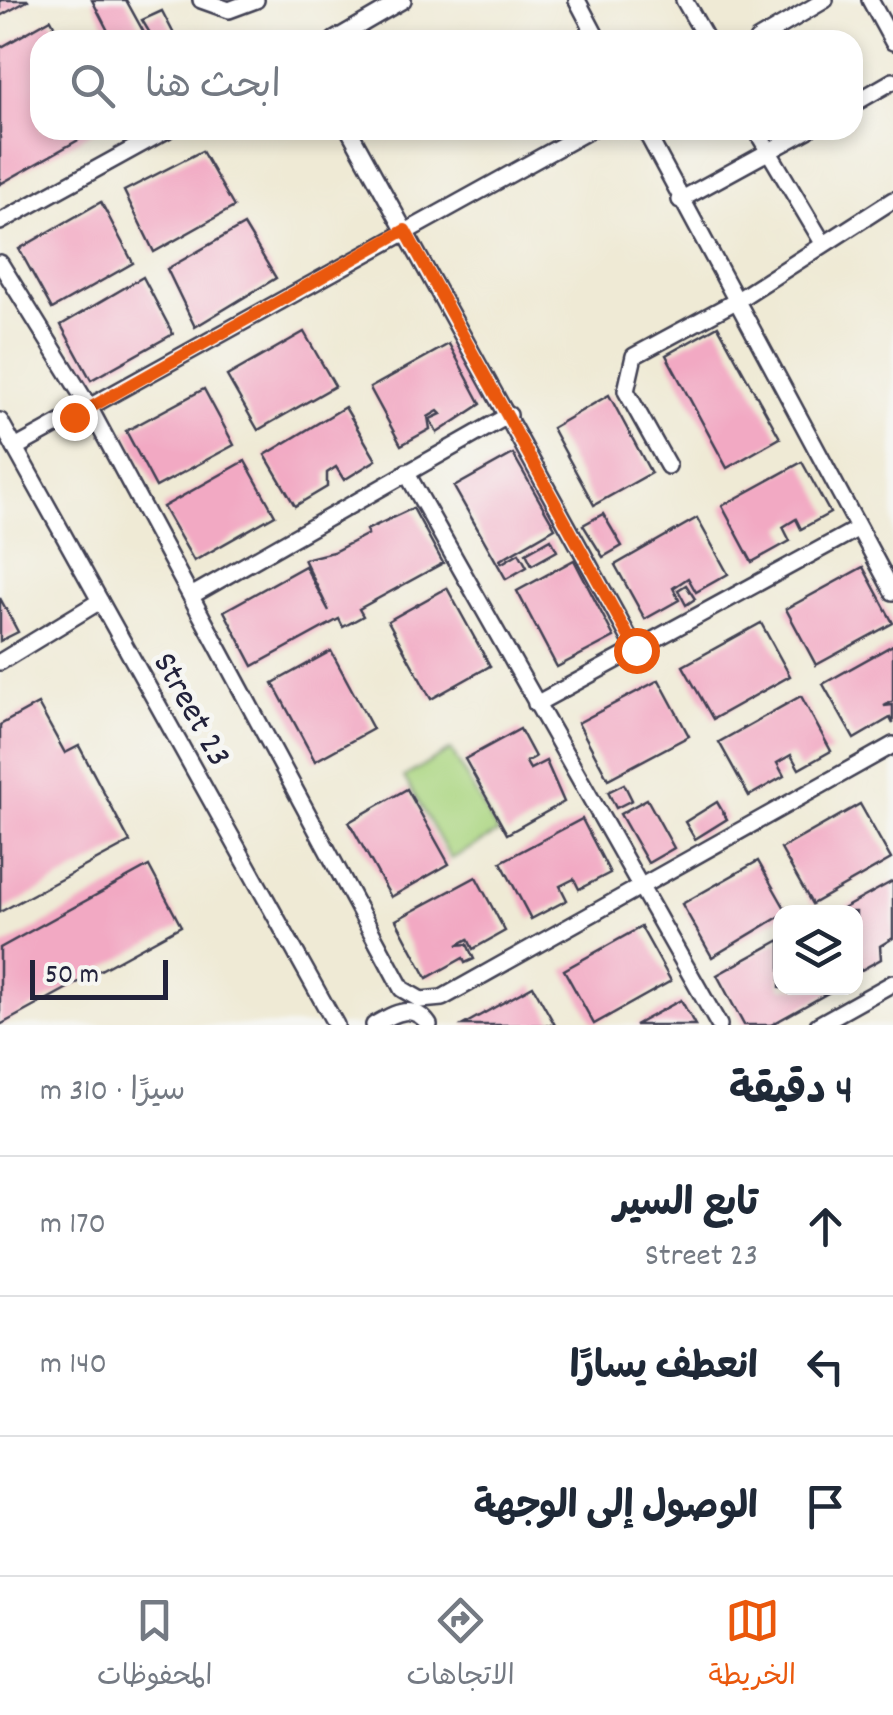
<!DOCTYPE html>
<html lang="ar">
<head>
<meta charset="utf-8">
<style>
	:root { --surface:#fff; --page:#f2f2f3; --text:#1f2937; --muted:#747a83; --line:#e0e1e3; --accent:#ea580c }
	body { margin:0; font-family:Dekko,"Playpen Sans Arabic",sans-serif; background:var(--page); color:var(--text); direction:rtl }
	.controls { position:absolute; right:30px; bottom:30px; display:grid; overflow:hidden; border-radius:20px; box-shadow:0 5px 15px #0003 }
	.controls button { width:90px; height:90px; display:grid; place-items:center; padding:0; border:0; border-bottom:2px solid var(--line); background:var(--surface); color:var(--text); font:50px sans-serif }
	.scale { position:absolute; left:30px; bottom:25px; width:138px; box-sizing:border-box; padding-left:10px; border:5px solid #22223b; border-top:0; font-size:28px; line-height:35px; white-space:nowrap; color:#22223b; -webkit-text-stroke:8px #f6f6f2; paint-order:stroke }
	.stop { position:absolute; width:30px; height:30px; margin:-22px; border:8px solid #ea580c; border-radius:50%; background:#fff }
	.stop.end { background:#ea580c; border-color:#fff; box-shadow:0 2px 10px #0008 }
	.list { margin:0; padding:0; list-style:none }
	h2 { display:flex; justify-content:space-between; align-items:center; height:130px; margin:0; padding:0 40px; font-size:42px }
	h2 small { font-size:32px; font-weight:400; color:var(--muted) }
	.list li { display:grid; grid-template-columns:65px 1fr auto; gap:30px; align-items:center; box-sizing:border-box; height:140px; padding:0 40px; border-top:2px solid var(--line) }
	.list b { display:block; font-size:38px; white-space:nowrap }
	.list p { margin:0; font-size:32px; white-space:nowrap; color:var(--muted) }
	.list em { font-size:32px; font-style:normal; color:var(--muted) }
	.icon { flex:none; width:55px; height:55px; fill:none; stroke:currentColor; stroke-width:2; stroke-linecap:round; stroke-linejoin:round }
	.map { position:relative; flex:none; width:893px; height:1025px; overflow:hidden; direction:ltr }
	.search { position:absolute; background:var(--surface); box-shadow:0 5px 15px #0003; left:30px; right:30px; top:30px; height:110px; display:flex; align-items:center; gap:25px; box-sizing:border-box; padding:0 35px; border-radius:30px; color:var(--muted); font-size:38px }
	.sheet { height:550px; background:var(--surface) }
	nav { display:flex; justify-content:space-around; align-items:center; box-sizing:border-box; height:140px; border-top:2px solid var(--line); background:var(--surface); font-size:28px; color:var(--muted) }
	nav a { display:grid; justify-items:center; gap:5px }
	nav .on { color:var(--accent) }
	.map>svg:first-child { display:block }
</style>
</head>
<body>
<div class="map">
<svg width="893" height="1025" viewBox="0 0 893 1025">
	<rect width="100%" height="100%" fill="#f6f6f2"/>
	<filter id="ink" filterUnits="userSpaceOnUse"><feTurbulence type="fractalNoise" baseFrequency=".01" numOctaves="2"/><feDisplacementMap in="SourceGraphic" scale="20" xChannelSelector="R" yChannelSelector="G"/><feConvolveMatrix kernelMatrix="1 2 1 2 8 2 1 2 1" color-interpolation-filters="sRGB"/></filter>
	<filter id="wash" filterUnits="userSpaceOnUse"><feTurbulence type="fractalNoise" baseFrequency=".0048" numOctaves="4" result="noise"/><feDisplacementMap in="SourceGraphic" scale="40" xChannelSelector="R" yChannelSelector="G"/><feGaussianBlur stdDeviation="2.25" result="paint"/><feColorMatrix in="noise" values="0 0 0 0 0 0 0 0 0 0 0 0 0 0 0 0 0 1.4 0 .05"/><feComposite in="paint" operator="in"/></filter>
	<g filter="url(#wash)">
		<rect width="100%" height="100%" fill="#efead5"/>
		<polygon fill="#aad580" stroke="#667c5e" stroke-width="2.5" points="451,750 498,833 451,859 404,777"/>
		<g id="blocks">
			<g fill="#f2a9c3">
				<polygon points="0,0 29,0 0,16"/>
				<polygon points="92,0 126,0 148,40 95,40 109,33"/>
				<polygon points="162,11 177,40 154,40 142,20"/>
				<polygon points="51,19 62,40 40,40 40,130 96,130 0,184 0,48"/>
				<polygon points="202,151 234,207 154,252 124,191"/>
				<polygon points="101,202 133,263 52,309 19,249"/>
				<polygon points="244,225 276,278 195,327 167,269"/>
				<polygon points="143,277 173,334 91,380 61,325"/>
				<polygon points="718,326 780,438 727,468 666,355"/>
				<polygon points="304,332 335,386 258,430 227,376"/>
				<polygon points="449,344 481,404 437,433 430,419 441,414 438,411 428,417 430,429 401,445 370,388"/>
				<polygon points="204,389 234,445 156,487 126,431"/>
				<polygon points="609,395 651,473 594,505 552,428"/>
				<polygon points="345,407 376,460 344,480 336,467 327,473 327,487 295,506 265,455"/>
				<polygon points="513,454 555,528 500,560 502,563 519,553 527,567 506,579 454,487"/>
				<polygon points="245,461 275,515 194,561 163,507"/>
				<polygon points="802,462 830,513 801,529 796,519 783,527 790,541 752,562 722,506"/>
				<polygon points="413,508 443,563 359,609 363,616 343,627 339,619 253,666 224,611 305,566 329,611 304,559 333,552 368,534 366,530"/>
				<polygon points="603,514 622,546 603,557 583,525"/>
				<polygon points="697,518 728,574 696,592 688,578 673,588 679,600 645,619 615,565"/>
				<polygon points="551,539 557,551 532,565 526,553"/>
				<polygon points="574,560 614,637 557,667 517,591"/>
				<polygon points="863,567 893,623 816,665 786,609"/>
				<polygon points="686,585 695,599 686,605 678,590"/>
				<polygon points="447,588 490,666 431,699 388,621"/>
				<polygon points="0,598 18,632 0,641"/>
				<polygon points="761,623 790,676 713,719 683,666"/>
				<polygon points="893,645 893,701 884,706 893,705 893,724 890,718 854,739 823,684"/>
				<polygon points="331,651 373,729 315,761 273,683"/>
				<polygon points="659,680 689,736 608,779 578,723"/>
				<polygon points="801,696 831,751 799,769 791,755 777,763 784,776 749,796 719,742"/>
				<polygon points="38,704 65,753 79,746 130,842 0,912 0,725"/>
				<polygon points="520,729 535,757 526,762 530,769 546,761 564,802 507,834 465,759"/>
				<polygon points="624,784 632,800 616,808 608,792"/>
				<polygon points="407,789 449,864 391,897 349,822"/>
				<polygon points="647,799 674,848 648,863 620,814"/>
				<polygon points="717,802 727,819 695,839 685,822"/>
				<polygon points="860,804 891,859 812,904 781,849"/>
				<polygon points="582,819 610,873 579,889 574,879 560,886 567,900 531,919 501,862"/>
				<polygon points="758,861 787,912 712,957 682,904"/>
				<polygon points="149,866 181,926 0,1025 0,948"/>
				<polygon points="476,877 505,931 473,949 468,939 457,945 467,944 474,959 465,963 463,958 427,978 396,920"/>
				<polygon points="893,881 893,938 880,946 881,959 856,973 856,912 837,912"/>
				<polygon points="641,927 671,981 594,1024 564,970"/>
				<polygon points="780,940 780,988 837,988 771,1025 744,1025 717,975"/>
				<polygon points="533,986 555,1025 463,1025"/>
				<polygon points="681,1000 695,1025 635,1025"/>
			</g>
		</g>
	</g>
	<g filter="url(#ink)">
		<use href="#blocks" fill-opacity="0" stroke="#414052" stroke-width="2.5"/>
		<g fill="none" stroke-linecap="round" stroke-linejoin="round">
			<defs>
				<g id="street">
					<polyline points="201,0 229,10 256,0"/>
					<polyline points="577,0 598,40"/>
					<polyline points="684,0 707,40"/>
					<polyline points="870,0 893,42"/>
					<polyline points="334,40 403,0"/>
					<polyline points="757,40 825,0"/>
					<polyline points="853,104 893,81"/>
					<polyline points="349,130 636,650"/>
					<polyline points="645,130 893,592"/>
					<polyline points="756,130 823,243"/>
					<polyline points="680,200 808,130"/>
					<polyline points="0,222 167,130"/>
					<polyline points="0,263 89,407 402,989 421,1000 442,998 893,745"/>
					<polyline points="0,421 336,1025"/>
					<polyline points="15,448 590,130"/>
					<polyline points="668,466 626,391 634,356 736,301 893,200"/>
					<polyline points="406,472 719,1025"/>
					<polyline points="191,596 509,415"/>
					<polyline points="0,662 100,601"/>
					<polyline points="536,704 857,529"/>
					<path d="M374,1025C395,1013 413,1002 429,1025"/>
					<polyline points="818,1025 893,983"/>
				</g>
			</defs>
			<use href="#street" stroke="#414052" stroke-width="20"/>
			<use href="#street" stroke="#fff" stroke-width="15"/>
		</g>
	</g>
	<g fill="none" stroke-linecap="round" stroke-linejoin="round" filter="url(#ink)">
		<polyline stroke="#ea580c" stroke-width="12" points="74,417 405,230 636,650"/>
	</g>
	<g text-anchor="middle" stroke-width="10" stroke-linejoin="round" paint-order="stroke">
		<g font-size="35" fill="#22223b" stroke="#f6f6f2">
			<text transform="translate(194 708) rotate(61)" y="12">Street 23</text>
		</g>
	</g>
</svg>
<div class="controls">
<button><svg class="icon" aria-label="layers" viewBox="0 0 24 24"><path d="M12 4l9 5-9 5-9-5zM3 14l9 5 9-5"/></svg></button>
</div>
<div class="scale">50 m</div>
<div class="stop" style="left:636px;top:650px"></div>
<div class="stop end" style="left:74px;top:417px"></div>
<div class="search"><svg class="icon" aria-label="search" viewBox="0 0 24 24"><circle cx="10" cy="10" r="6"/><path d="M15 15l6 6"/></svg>ابحث هنا</div>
</div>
<section class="sheet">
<h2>4 دقيقة<small>سيرًا · 310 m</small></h2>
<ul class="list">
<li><svg class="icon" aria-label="ahead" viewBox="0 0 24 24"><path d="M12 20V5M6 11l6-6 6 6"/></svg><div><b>تابع السير</b><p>Street 23</p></div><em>170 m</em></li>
<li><svg class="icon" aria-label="left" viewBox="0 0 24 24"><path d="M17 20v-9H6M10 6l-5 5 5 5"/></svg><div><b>انعطف يسارًا</b></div><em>140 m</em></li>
<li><svg class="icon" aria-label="arrive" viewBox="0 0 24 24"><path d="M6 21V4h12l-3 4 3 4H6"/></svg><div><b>الوصول إلى الوجهة</b></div></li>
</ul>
</section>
<nav>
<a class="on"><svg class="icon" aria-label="map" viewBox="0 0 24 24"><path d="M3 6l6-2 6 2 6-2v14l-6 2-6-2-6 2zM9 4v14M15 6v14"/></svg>الخريطة</a>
<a><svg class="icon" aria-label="directions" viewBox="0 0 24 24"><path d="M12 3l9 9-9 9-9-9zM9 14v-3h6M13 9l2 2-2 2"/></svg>الاتجاهات</a>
<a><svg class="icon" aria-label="saved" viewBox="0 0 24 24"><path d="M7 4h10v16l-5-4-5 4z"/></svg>المحفوظات</a>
</nav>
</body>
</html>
